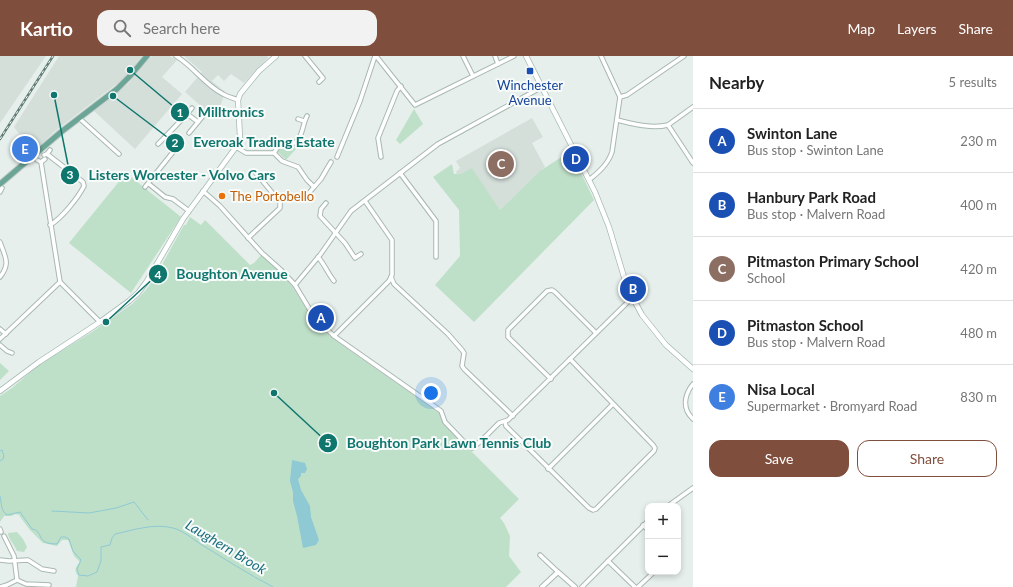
<!DOCTYPE html>
<html lang="en">
<head>
<meta charset="utf-8">
<style>
	:root { --surface:#fff; --page:#f2f2f2; --text:#222; --muted:#767676; --line:#e0e0e0; --accent:#804e3d }
	body { margin:0; font-family:Lato,sans-serif; background:var(--page); color:var(--text) }
	.controls { position:absolute; right:12px; bottom:12px; display:grid; overflow:hidden; border-radius:8px; box-shadow:0 2px 6px #0003 }
	.controls button { width:36px; height:36px; display:grid; place-items:center; padding:0; border:0; border-bottom:1px solid var(--line); background:var(--surface); color:var(--text); font:20px sans-serif }
	.you { position:absolute; left:431px; top:337px; width:14px; height:14px; margin:-10px; border:3px solid #fff; border-radius:50%; background:#1a73e8; box-shadow:0 0 0 6px #1a73e833 }
	.badge { display:grid; place-items:center; width:26px; height:26px; border-radius:50%; background:var(--accent); color:#fff; font-size:13px; font-weight:700 }
	.pin { position:absolute; translate:-50% -50%; border:2px solid #fff; box-shadow:0 1px 4px #0006 }
	.list { margin:0; padding:0; list-style:none }
	h2 { display:flex; justify-content:space-between; align-items:center; height:52px; margin:0; padding:0 16px; font-size:17px }
	h2 small { font-size:13px; font-weight:400; color:var(--muted) }
	.list li { display:grid; grid-template-columns:26px 1fr auto; gap:12px; align-items:center; box-sizing:border-box; height:64px; padding:0 16px; border-top:1px solid var(--line) }
	.list b { display:block; font-size:15px; white-space:nowrap }
	.list p { margin:0; font-size:13px; white-space:nowrap; color:var(--muted) }
	.list em { font-size:13px; font-style:normal; color:var(--muted) }
	.actions { display:flex; gap:8px; padding:12px 16px }
	.actions a { flex:1; padding:9px 0; border:1px solid var(--accent); border-radius:12px; text-align:center; font-size:14px; color:var(--accent) }
	.actions .main { background:var(--accent); color:#fff }
	.icon { flex:none; width:22px; height:22px; fill:none; stroke:currentColor; stroke-width:2; stroke-linecap:round; stroke-linejoin:round }
	.map { position:relative; flex:none; width:693px; height:531px; overflow:hidden }
	header { display:flex; align-items:center; gap:24px; box-sizing:border-box; height:56px; padding:0 20px; background:var(--accent); color:#fff }
	header strong { font-size:19px }
	nav { display:flex; gap:22px; margin-inline-start:auto; font-size:14px }
	.search { width:280px; height:36px; background:var(--page); display:flex; align-items:center; gap:10px; box-sizing:border-box; padding:0 14px; border-radius:12px; color:var(--muted); font-size:15px }
	main { display:flex }
	aside { flex:1; background:var(--surface) }
	.map>svg:first-child { display:block }
</style>
</head>
<body>
<header>
<strong>Kartio</strong>
<div class="search"><svg class="icon" aria-label="search" viewBox="0 0 24 24"><circle cx="10" cy="10" r="6"/><path d="M15 15l6 6"/></svg>Search here</div>
<nav><a>Map</a><a>Layers</a><a>Share</a></nav>
</header>
<main>
<div class="map">
<svg width="693" height="531" viewBox="0 0 693 531">
	<rect width="100%" height="100%" fill="#e6efeb"/>
	<g fill="#d4dfda">
		<polygon points="0,0 46,0 0,67"/>
		<polygon points="59,0 142,0 123,23 55,75 33,96 14,71"/>
		<polygon points="152,0 169,0 177,4 162,21 182,38 135,93 94,55 128,28"/>
		<polygon points="184,0 267,0 268,2 244,27 231,18 224,25 218,19 212,25 225,36 217,60 211,59 185,36 202,16"/>
		<polygon points="532,62 543,81 532,87 545,111 500,154 461,118 457,118 456,116 460,112 456,105"/>
	</g>
	<g fill="#bfe0c8">
		<polygon points="414,53 423,68 400,88 396,84"/>
		<polygon points="284,90 295,91 296,93 286,104 277,95 279,92"/>
		<polygon points="569,92 594,144 474,266 435,229 460,200 459,154 433,121 452,108 454,118 461,118 472,112 500,154 540,115 560,102"/>
		<polygon points="126,117 181,161 131,237 69,187"/>
		<path d="M190,161L201,169L205,164L250,209L254,207L261,199L263,200L278,214L292,230L311,260L326,277L345,291L439,357L443,367L519,443L500,462L504,467L510,480L509,500L521,516L506,531H76L78,520C74,515 75,511 80,506L74,500L68,484H62L57,490L43,487L29,473L19,459L15,458L12,460H4L0,466V340L12,332L40,308L92,276L132,248L145,235L154,223L184,169H186Z"/>
		<polygon points="0,307 9,315 0,324"/>
		<path d="M17,476L23,483L27,491L24,496L17,495C15,489 8,483 8,477Z"/>
	</g>
	<polygon fill="#8ec9d4" points="292,404 305,407 307,413 305,417 301,417 301,420 298,423 301,434 310,450 311,461 319,484 316,489 303,492 297,460 293,445 293,436 290,425"/>
	<g fill="none" stroke-linecap="round" stroke-linejoin="round">
		<g stroke="#8ec9d4" stroke-width="1">
			<polyline points="0,395 2,394 4,400 3,403 0,405"/>
			<path d="M0,440C2,447 0,454 7,459L20,456L32,473C45,475 34,488 57,488L61,481H65L69,483L73,495L81,504L77,513L79,519L88,520L97,516L101,505V491L110,489L112,482L115,478C134,474 153,467 173,472C182,474 193,483 202,489C225,503 248,518 273,531"/>
			<polyline points="52,455 89,457 116,452 134,446 148,464"/>
		</g>
		<defs>
			<g id="minor">
				<path d="M176,0C193,10 205,29 223,38C228,41 233,42 238,44"/>
				<polyline points="305,0 323,22 319,26"/>
				<polyline points="376,0 415,49 514,0"/>
				<polyline points="463,0 473,20"/>
				<polyline points="495,0 498,8"/>
				<polyline points="620,41 627,39 684,0"/>
				<polyline points="187,58 192,52"/>
				<polyline points="79,62 119,98"/>
				<polyline points="298,63 304,65"/>
				<path d="M617,64C634,68 651,73 668,69L693,51"/>
				<polyline points="668,69 693,107"/>
				<polyline points="189,77 203,60"/>
				<polyline points="158,88 166,80"/>
				<polyline points="236,91 246,97 274,97 282,105 298,111 307,124 314,131 321,123 331,106"/>
				<path d="M274,97L279,89C283,88 288,89 292,88C303,84 302,69 307,60"/>
				<path d="M47,98L83,126L84,130C78,142 61,163 50,169"/>
				<polyline points="44,99 47,98 50,94"/>
				<polyline points="337,101 360,45 375,0"/>
				<polyline points="381,101 378,82 397,35 401,30"/>
				<polyline points="37,104 41,106 45,103"/>
				<polyline points="41,106 60,226 100,266"/>
				<polyline points="400,117 436,165 436,201"/>
				<path d="M589,124C599,116 608,108 612,96L620,41L601,0"/>
				<polyline points="149,128 165,141 173,143 189,155"/>
				<polyline points="145,131 177,91 166,80 187,58 198,66"/>
				<polyline points="203,135 220,150 262,197 280,213 295,229 313,259 320,267 334,280 441,355 445,366 468,390 472,392 481,385 499,367 508,364 633,241"/>
				<polyline points="0,136 2,132"/>
				<polyline points="309,137 314,131"/>
				<polyline points="326,147 321,153 320,160 345,187 355,202 361,198"/>
				<polyline points="248,182 280,152 280,146 255,116"/>
				<path d="M0,186C5,201 11,207 0,221"/>
				<path d="M318,201C325,209 328,218 334,225"/>
				<polyline points="391,221 394,228 448,278 462,294 464,297 462,310 464,313 513,360"/>
				<polyline points="295,229 320,199 351,155 438,88 542,31"/>
				<polyline points="0,273 6,278"/>
				<polyline points="334,280 389,225 392,219 392,184 365,145"/>
				<polyline points="0,283 60,226"/>
				<polyline points="0,289 7,295 12,297"/>
				<polyline points="551,323 508,281 508,274 547,235 552,234 555,236 596,277"/>
				<path d="M693,328C684,339 682,353 693,363"/>
				<polyline points="505,366 506,370 511,375 589,452 593,454 596,453 654,395 655,392 653,389 570,303"/>
				<polyline points="548,413 613,348"/>
				<polyline points="668,450 693,432"/>
				<polyline points="643,469 648,474"/>
				<polyline points="0,473 1,476"/>
				<polyline points="4,480 14,500 17,524"/>
				<polyline points="540,499 558,516"/>
				<polyline points="0,504 9,505 28,504 42,513 54,515"/>
				<polyline points="608,505 635,531"/>
				<polyline points="17,524 26,528 49,529"/>
				<polyline points="0,531 7,529 17,524"/>
				<polyline points="582,531 648,465"/>
				<polyline points="638,531 654,516"/>
			</g>
			<polyline id="tertiary" points="542,531 558,516 575,531"/>
			<g id="secondary">
				<polyline points="526,0 595,136 609,171 627,231 642,259 666,289 693,313"/>
				<polyline points="0,335 39,306 100,266 129,245 138,237 147,225 183,163 236,91 240,81 238,44 240,38 259,15 276,0"/>
			</g>
			<polyline id="primary" points="0,128 61,76 117,33 131,19 147,0"/>
		</defs>
		<use href="#minor" stroke="#a8b8b2" stroke-width="5.5"/>
		<use href="#tertiary" stroke="#a8b8b2" stroke-width="6"/>
		<use href="#secondary" stroke="#a4bbb3" stroke-width="6"/>
		<use href="#primary" stroke="#c2cac8" stroke-width="7"/>
		<use href="#minor" stroke="#fff" stroke-width="3.5"/>
		<use href="#tertiary" stroke="#fff" stroke-width="4"/>
		<use href="#secondary" stroke="#fff" stroke-width="4.5"/>
		<use href="#primary" stroke="#6aa596" stroke-width="5"/>
		<defs>
			<polyline id="rail" points="0,83 53,0"/>
		</defs>
		<use href="#rail" stroke="#5f7d75" stroke-width="2.5"/>
		<use href="#rail" stroke="#f7fbf9" stroke-width="1" stroke-dasharray="3" stroke-linecap="butt"/>
	</g>
	<rect fill="#1a4fb4" stroke="#f7fbf9" stroke-width="1.5" x="526" y="11" width="8" height="8" rx="2"/>
	<circle fill="#e8710a" stroke="#f7fbf9" stroke-width="1.5" cx="222" cy="140" r="4"/>
	<g text-anchor="middle" stroke-width="4" stroke-linejoin="round" paint-order="stroke">
		<g font-size="13" fill="#164399" stroke="#f7fbf9">
			<text x="530" y="34">Winchester<tspan x="530" dy="15">Avenue</tspan></text>
		</g>
		<g font-size="13" fill="#c56008" stroke="#f7fbf9" text-anchor="start">
			<text x="230" y="145">The Portobello</text>
		</g>
		<g font-size="14" font-style="italic" fill="#1c6f80" stroke="#f7fbf9">
			<text transform="translate(226 491) rotate(31)" y="5">Laughern Brook</text>
		</g>
	</g>
	<path fill="none" stroke="#0f766e" stroke-width="1.5" d="M130 14L180 56M113 40L175 87M54 39L70 119M106 266L158 218M274 337L328 387"/>
	<g fill="#0f766e" stroke="#f7fbf9" stroke-width="1.5">
		<circle cx="130" cy="14" r="4"/>
		<circle cx="113" cy="40" r="4"/>
		<circle cx="54" cy="39" r="4"/>
		<circle cx="106" cy="266" r="4"/>
		<circle cx="274" cy="337" r="4"/>
		<circle cx="180" cy="56" r="10"/>
		<circle cx="175" cy="87" r="10"/>
		<circle cx="70" cy="119" r="10"/>
		<circle cx="158" cy="218" r="10"/>
		<circle cx="328" cy="387" r="10"/>
	</g>
	<g font-size="12" text-anchor="middle" font-weight="bold" fill="#fff">
		<text x="180" y="61">1</text>
		<text x="175" y="91">2</text>
		<text x="70" y="123">3</text>
		<text x="158" y="223">4</text>
		<text x="328" y="391">5</text>
	</g>
	<g font-size="14" text-anchor="middle" font-weight="bold" fill="#0f766e" stroke="#f7fbf9" stroke-width="4" stroke-linejoin="round" paint-order="stroke">
		<text x="231" y="61">Milltronics</text>
		<text x="264" y="91">Everoak Trading Estate</text>
		<text x="182" y="124">Listers Worcester - Volvo Cars</text>
		<text x="232" y="223">Boughton Avenue</text>
		<text x="449" y="392">Boughton Park Lawn Tennis Club</text>
	</g>
</svg>
<div class="controls">
<button>+</button>
<button>−</button>
</div>
<div class="you"></div>
<div class="pin badge" style="left:321px;top:262px;background:#1a4fb4">A</div>
<div class="pin badge" style="left:633px;top:233px;background:#1a4fb4">B</div>
<div class="pin badge" style="left:501px;top:108px;background:#8d6e63">C</div>
<div class="pin badge" style="left:576px;top:103px;background:#1a4fb4">D</div>
<div class="pin badge" style="left:25px;top:93px;background:#3f7fe0">E</div>
</div>
<aside>
<h2>Nearby<small>5 results</small></h2>
<ul class="list">
<li><span class="badge" style="background:#1a4fb4">A</span><div><b>Swinton Lane</b><p>Bus stop · Swinton Lane</p></div><em>230 m</em></li>
<li><span class="badge" style="background:#1a4fb4">B</span><div><b>Hanbury Park Road</b><p>Bus stop · Malvern Road</p></div><em>400 m</em></li>
<li><span class="badge" style="background:#8d6e63">C</span><div><b>Pitmaston Primary School</b><p>School</p></div><em>420 m</em></li>
<li><span class="badge" style="background:#1a4fb4">D</span><div><b>Pitmaston School</b><p>Bus stop · Malvern Road</p></div><em>480 m</em></li>
<li><span class="badge" style="background:#3f7fe0">E</span><div><b>Nisa Local</b><p>Supermarket · Bromyard Road</p></div><em>830 m</em></li>
</ul>
<div class="actions"><a class="main">Save</a><a>Share</a></div>
</aside>
</main>
</body>
</html>
